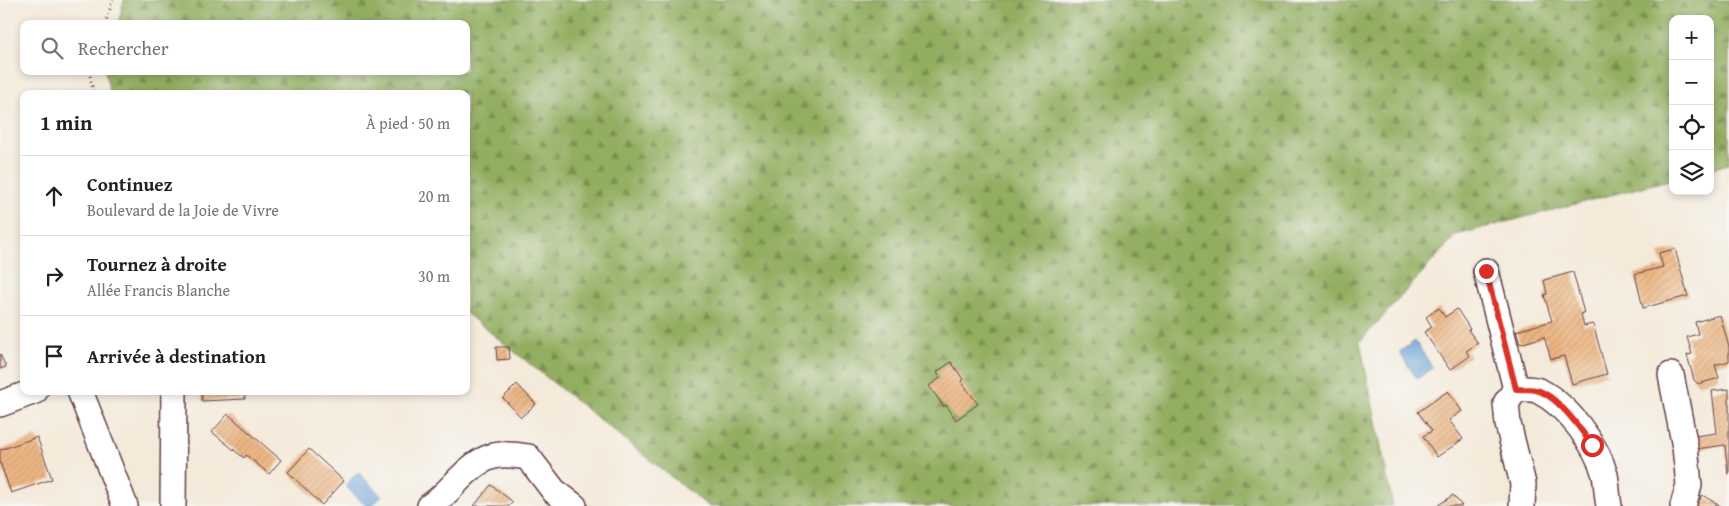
<!DOCTYPE html>
<html lang="fr">
<head>
<meta charset="utf-8">
<style>
	:root { --surface:#fff; --page:#f6f6f6; --text:#202124; --muted:#757577; --line:#e0e0e0 }
	body { margin:0; font-family:"Gentium Book Plus",serif; background:var(--page); color:var(--text) }
	.controls { position:absolute; right:15px; top:15px; display:grid; overflow:hidden; border-radius:10px; box-shadow:0 2px 8px #0003 }
	.controls button { width:45px; height:45px; display:grid; place-items:center; padding:0; border:0; border-bottom:1px solid var(--line); background:var(--surface); color:var(--text); font:25px sans-serif }
	.stop { position:absolute; width:15px; height:15px; margin:-11px; border:4px solid #d93025; border-radius:50%; background:#fff }
	.stop.end { background:#d93025; border-color:#fff; box-shadow:0 1px 5px #0008 }
	.list { margin:0; padding:0; list-style:none }
	h2 { display:flex; justify-content:space-between; align-items:center; height:65px; margin:0; padding:0 20px; font-size:21px }
	h2 small { font-size:16px; font-weight:400; color:var(--muted) }
	.list li { display:grid; grid-template-columns:32px 1fr auto; gap:15px; align-items:center; box-sizing:border-box; height:80px; padding:0 20px; border-top:1px solid var(--line) }
	.list b { display:block; font-size:19px; white-space:nowrap }
	.list p { margin:0; font-size:16px; white-space:nowrap; color:var(--muted) }
	.list em { font-size:16px; font-style:normal; color:var(--muted) }
	.icon { flex:none; width:28px; height:28px; fill:none; stroke:currentColor; stroke-width:2; stroke-linecap:round; stroke-linejoin:round }
	.map { position:relative; flex:none; width:1729px; height:506px; overflow:hidden }
	.search { position:absolute; background:var(--surface); box-shadow:0 2px 8px #0003; left:20px; top:20px; width:450px; height:55px; display:flex; align-items:center; gap:12px; box-sizing:border-box; padding:0 18px; border-radius:10px; color:var(--muted); font-size:19px }
	.panel { position:absolute; background:var(--surface); box-shadow:0 2px 8px #0003; left:20px; top:90px; width:450px; height:305px; border-radius:10px }
	.map>svg:first-child { display:block }
</style>
</head>
<body>
<div class="map">
<svg width="1729" height="506" viewBox="0 0 1729 506">
	<defs>
		<pattern id="forest-firs" width="22" height="20" patternUnits="userSpaceOnUse" patternTransform="scale(1.25)"><rect width="22" height="20" fill="#92ae61"/><path d="M5 1l3.5 6h-7zM16 11l3.5 6h-7z" fill="#798d50"/></pattern>
		<pattern id="building-hatch" width="6" height="6" patternUnits="userSpaceOnUse" patternTransform="scale(1.25)"><rect width="6" height="6" fill="#ecb683"/><path d="M-1 1l2-2M0 6l6-6M5 7l2-2" fill="none" stroke="#cc9c71"/></pattern>
	</defs>
	<rect width="100%" height="100%" fill="#f6f6f2"/>
	<filter id="ink" filterUnits="userSpaceOnUse"><feTurbulence type="fractalNoise" baseFrequency=".02" numOctaves="2"/><feDisplacementMap in="SourceGraphic" scale="10" xChannelSelector="R" yChannelSelector="G"/><feConvolveMatrix kernelMatrix="1 2 1 2 8 2 1 2 1" color-interpolation-filters="sRGB"/></filter>
	<filter id="wash" filterUnits="userSpaceOnUse"><feTurbulence type="fractalNoise" baseFrequency=".0096" numOctaves="4" result="noise"/><feDisplacementMap in="SourceGraphic" scale="20" xChannelSelector="R" yChannelSelector="G"/><feGaussianBlur stdDeviation="1.12" result="paint"/><feColorMatrix in="noise" values="0 0 0 0 0 0 0 0 0 0 0 0 0 0 0 0 0 1.4 0 .05"/><feComposite in="paint" operator="in"/></filter>
	<g filter="url(#wash)">
		<rect width="100%" height="100%" fill="#f4eada"/>
		<polygon fill="url(#forest-firs)" stroke="#6e6646" points="124,0 1729,0 1729,164 1710,169 1710,19 1673,19 1673,179 1456,235 1360,342 1393,506 708,506 466,313 466,94 110,94 105,71 466,71 466,24 118,24"/>
		<g fill="#69a1d7" stroke="#5a6081">
			<polygon points="1415,341 1433,368 1417,379 1399,352"/>
			<polygon points="358,472 382,496 372,506 366,506 345,486"/>
		</g>
		<g id="blocks">
			<g fill="url(#building-hatch)">
				<polygon points="1675,249 1688,296 1643,308 1635,274 1663,267 1659,253"/>
				<polygon points="1573,272 1584,313 1581,314 1584,326 1593,324 1607,374 1572,384 1564,356 1551,359 1544,337 1520,344 1516,331 1552,321 1544,295 1547,294 1544,280"/>
				<polygon points="1439,308 1445,317 1457,309 1470,329 1468,330 1478,343 1466,351 1470,356 1450,370 1424,332 1432,327 1426,317"/>
				<polygon points="1720,315 1729,347 1729,361 1715,365 1719,378 1698,384 1694,380 1687,355 1692,354 1687,337 1698,334 1695,322"/>
				<polygon points="496,347 509,347 510,359 497,360"/>
				<polygon points="0,354 6,367 0,369"/>
				<polygon points="951,362 963,379 961,381 978,404 956,420 946,405 944,407 929,386 940,378 937,372"/>
				<polygon points="517,384 536,404 521,417 503,398"/>
				<polygon points="1729,389 1729,474 1728,474 1725,445 1696,449 1695,436 1717,433 1712,391"/>
				<polygon points="202,391 245,391 245,399 202,401"/>
				<polygon points="1448,391 1462,411 1449,420 1463,439 1437,457 1423,436 1432,431 1418,412"/>
				<polygon points="228,414 281,460 269,474 246,455 244,458 212,432"/>
				<polygon points="37,437 52,479 11,493 0,462 0,450"/>
				<polygon points="309,449 344,481 322,505 288,472"/>
				<polygon points="491,485 513,502 509,506 474,506"/>
				<polygon points="1453,495 1462,506 1437,506"/>
				<polygon points="1702,495 1721,506 1696,506"/>
			</g>
		</g>
	</g>
	<g filter="url(#ink)">
		<use href="#blocks" fill-opacity="0" stroke="#643d45" stroke-width="1"/>
		<g fill="none" stroke-linecap="round" stroke-linejoin="round">
			<defs>
				<g id="street">
					<polyline points="1486,271 1516,389"/>
					<polyline points="1671,375 1685,447 1689,485 1683,506"/>
					<polyline points="80,391 125,506"/>
					<polyline points="0,404 35,391"/>
					<polyline points="173,506 174,391"/>
					<path d="M430,506C453,491 471,457 500,455C509,454 519,456 528,457L554,491L574,506"/>
					<path d="M1522,506L1523,484L1508,424L1506,403L1516,389C1523,389 1533,388 1539,391C1567,405 1597,445 1605,475C1607,485 1607,496 1609,506"/>
				</g>
			</defs>
			<use href="#street" stroke="#643d45" stroke-width="28"/>
			<g stroke="#643d45" stroke-width="3" stroke-dasharray="1 4" stroke-linecap="butt">
				<polyline points="105,24 113,0"/>
				<polyline points="89,71 94,94"/>
			</g>
			<use href="#street" stroke="#fff" stroke-width="25"/>
		</g>
	</g>
	<g fill="none" stroke-linecap="round" stroke-linejoin="round" filter="url(#ink)">
		<path stroke="#d93025" stroke-width="6" d="M1486,271L1516,389C1523,389 1530,389 1536,390C1557,395 1580,428 1592,445"/>
	</g>
</svg>
<div class="controls">
<button>+</button>
<button>−</button>
<button><svg class="icon" aria-label="locate" viewBox="0 0 24 24"><circle cx="12" cy="12" r="6"/><path d="M12 2v4M12 18v4M2 12h4M18 12h4"/></svg></button>
<button><svg class="icon" aria-label="layers" viewBox="0 0 24 24"><path d="M12 4l9 5-9 5-9-5zM3 14l9 5 9-5"/></svg></button>
</div>
<div class="stop" style="left:1592px;top:445px"></div>
<div class="stop end" style="left:1486px;top:271px"></div>
<div class="search"><svg class="icon" aria-label="search" viewBox="0 0 24 24"><circle cx="10" cy="10" r="6"/><path d="M15 15l6 6"/></svg>Rechercher</div>
<section class="panel">
<h2>1 min<small>À pied · 50 m</small></h2>
<ul class="list">
<li><svg class="icon" aria-label="ahead" viewBox="0 0 24 24"><path d="M12 20V5M6 11l6-6 6 6"/></svg><div><b>Continuez</b><p>Boulevard de la Joie de Vivre</p></div><em>20 m</em></li>
<li><svg class="icon" aria-label="right" viewBox="0 0 24 24"><path d="M7 20v-9h11M14 6l5 5-5 5"/></svg><div><b>Tournez à droite</b><p>Allée Francis Blanche</p></div><em>30 m</em></li>
<li><svg class="icon" aria-label="arrive" viewBox="0 0 24 24"><path d="M6 21V4h12l-3 4 3 4H6"/></svg><div><b>Arrivée à destination</b></div></li>
</ul>
</section>
</div>
</body>
</html>
